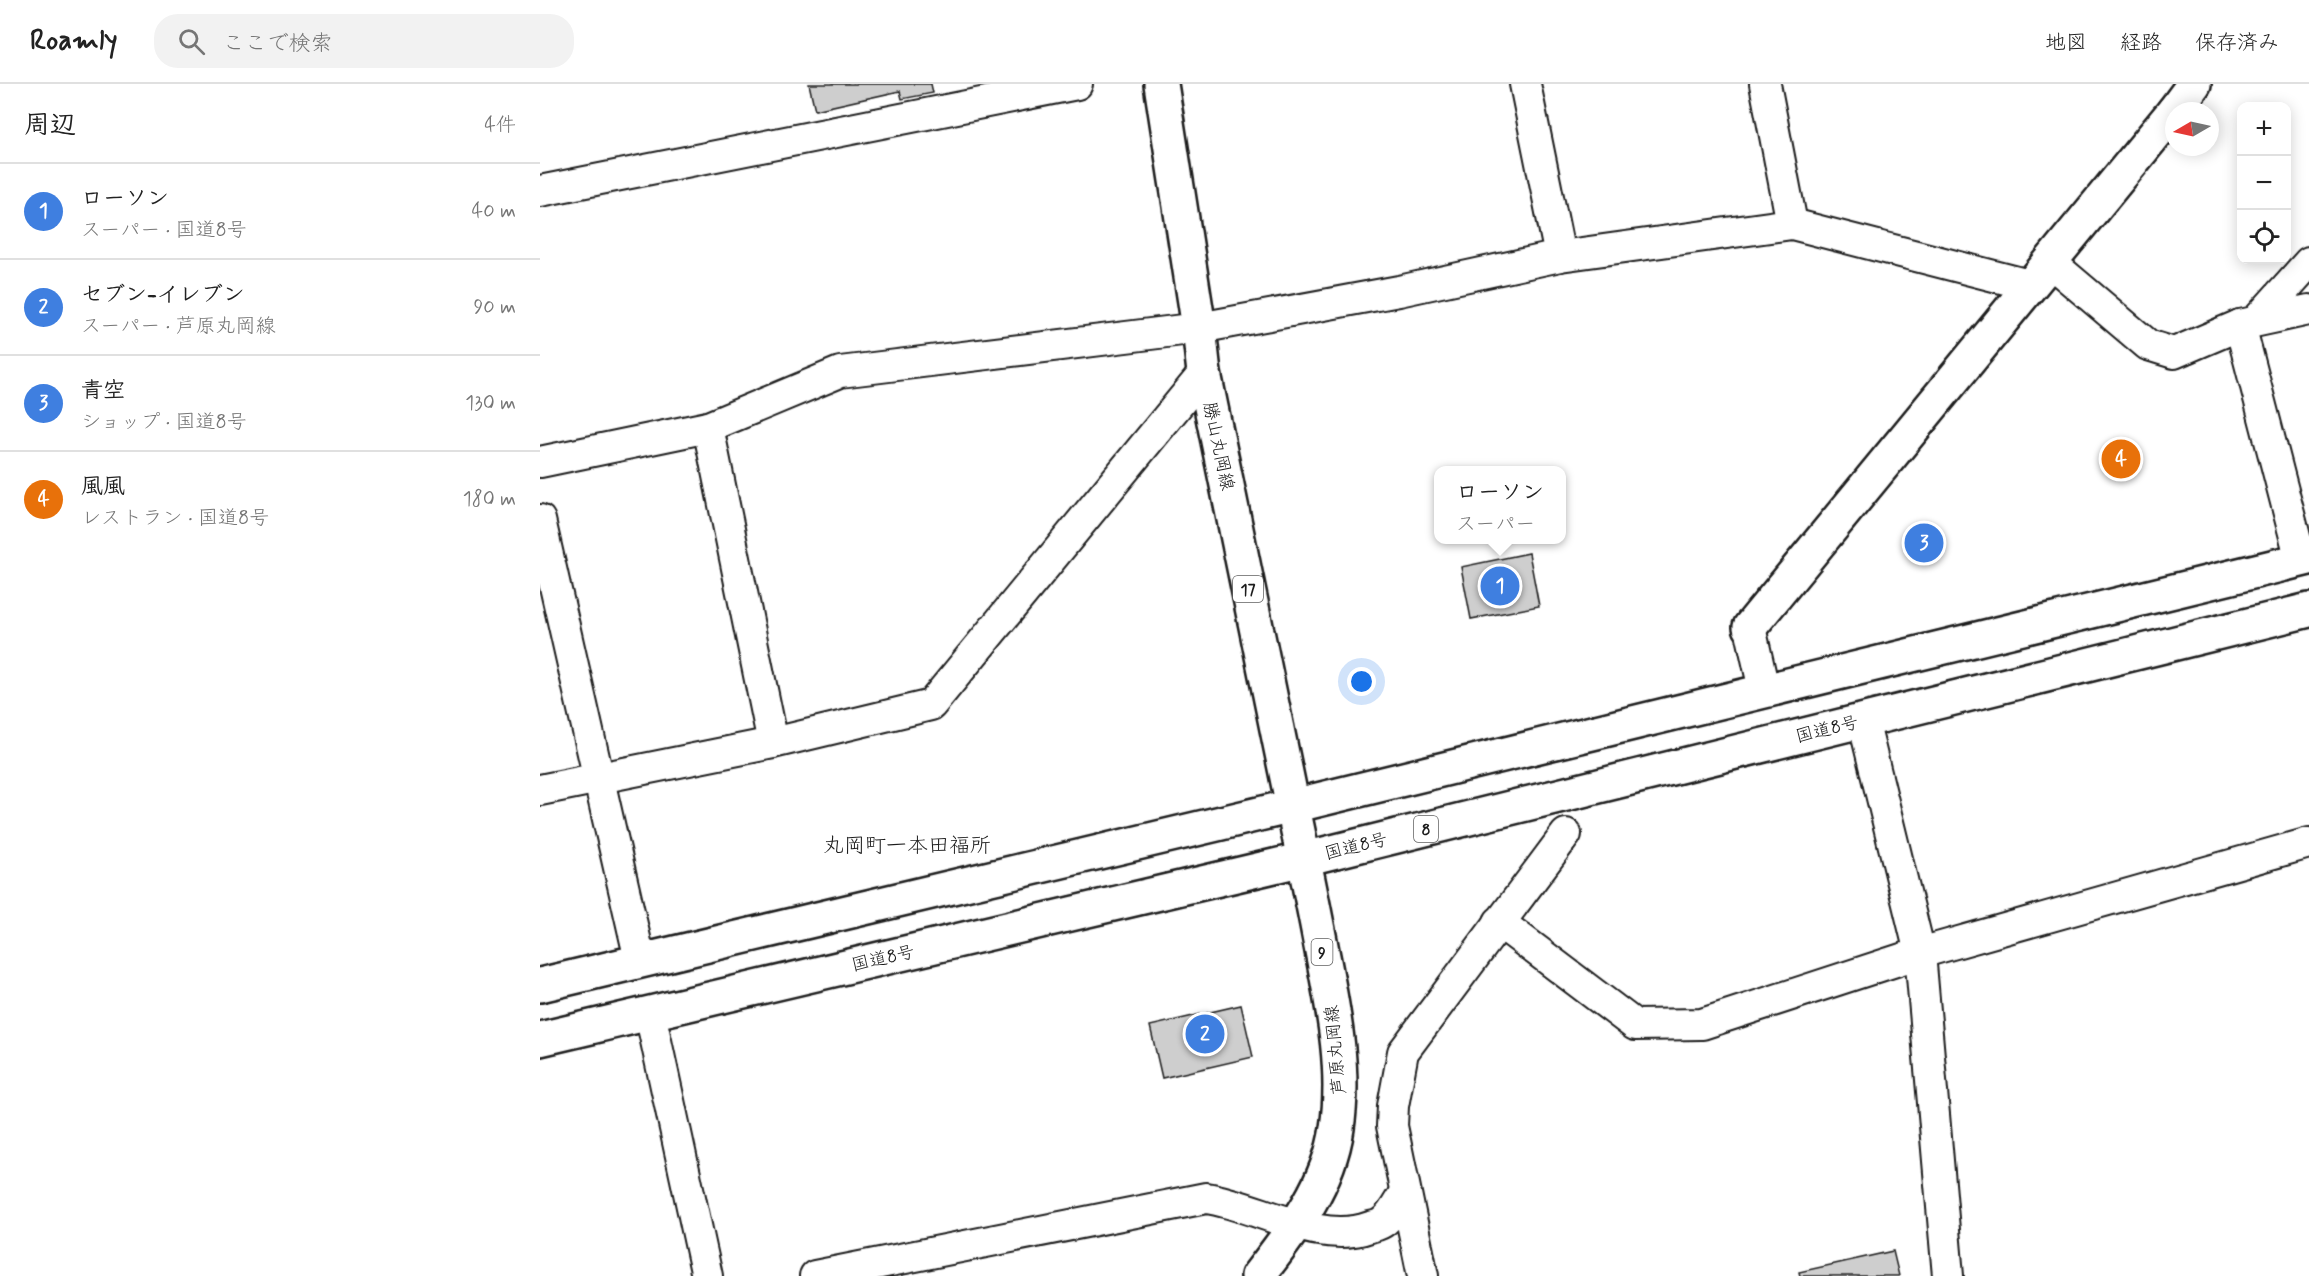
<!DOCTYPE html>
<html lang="ja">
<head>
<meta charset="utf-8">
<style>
	:root { --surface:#fff; --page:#f2f2f2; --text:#222; --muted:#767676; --line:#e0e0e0; --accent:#d1495b }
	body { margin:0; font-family:Mynerve,"Klee One",sans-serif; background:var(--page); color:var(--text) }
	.controls { position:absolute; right:18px; top:18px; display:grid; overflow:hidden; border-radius:12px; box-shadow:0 3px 15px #0003 }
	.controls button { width:54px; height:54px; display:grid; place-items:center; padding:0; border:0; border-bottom:2px solid var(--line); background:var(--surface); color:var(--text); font:30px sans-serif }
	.compass { position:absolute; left:1625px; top:18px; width:54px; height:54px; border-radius:50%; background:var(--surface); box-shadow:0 3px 15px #0003; rotate:261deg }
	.you { position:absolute; left:822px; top:598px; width:21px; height:21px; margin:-15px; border:4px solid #fff; border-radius:50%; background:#1a73e8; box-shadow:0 0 0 9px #1a73e833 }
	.badge { display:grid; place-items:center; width:39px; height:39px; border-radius:50%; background:var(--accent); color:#fff; font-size:20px; font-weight:700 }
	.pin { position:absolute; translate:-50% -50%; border:3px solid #fff; box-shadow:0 2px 6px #0006 }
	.popup { position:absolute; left:894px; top:382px; width:132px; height:78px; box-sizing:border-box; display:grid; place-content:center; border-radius:12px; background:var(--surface); filter:drop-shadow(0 2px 4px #0005); font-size:20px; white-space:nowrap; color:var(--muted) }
	.popup b { font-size:22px; color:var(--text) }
	.popup::after { content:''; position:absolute; left:50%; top:100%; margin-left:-12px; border:12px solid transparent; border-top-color:var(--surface) }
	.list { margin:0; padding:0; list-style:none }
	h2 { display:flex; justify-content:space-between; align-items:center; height:78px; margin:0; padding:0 24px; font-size:26px }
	h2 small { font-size:20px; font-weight:400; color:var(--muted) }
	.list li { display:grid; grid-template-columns:39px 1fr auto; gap:18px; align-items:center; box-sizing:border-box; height:96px; padding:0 24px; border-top:2px solid var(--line) }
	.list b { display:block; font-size:22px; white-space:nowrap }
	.list p { margin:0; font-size:20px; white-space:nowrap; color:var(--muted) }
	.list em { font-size:20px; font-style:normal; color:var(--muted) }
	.icon { flex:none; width:33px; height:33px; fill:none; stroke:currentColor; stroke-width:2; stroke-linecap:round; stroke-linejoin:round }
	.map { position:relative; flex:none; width:1769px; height:1192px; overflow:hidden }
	header { display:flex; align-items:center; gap:36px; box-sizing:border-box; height:84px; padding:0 30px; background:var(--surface); border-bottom:2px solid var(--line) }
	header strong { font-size:28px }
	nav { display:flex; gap:33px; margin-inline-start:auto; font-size:21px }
	.search { width:420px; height:54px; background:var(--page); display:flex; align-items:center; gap:15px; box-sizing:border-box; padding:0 21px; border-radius:24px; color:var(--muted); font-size:22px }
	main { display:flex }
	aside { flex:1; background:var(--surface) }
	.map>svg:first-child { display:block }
</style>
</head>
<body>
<header>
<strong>Roamly</strong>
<div class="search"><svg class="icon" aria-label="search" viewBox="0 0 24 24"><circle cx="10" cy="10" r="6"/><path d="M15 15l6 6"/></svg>ここで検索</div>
<nav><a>地図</a><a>経路</a><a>保存済み</a></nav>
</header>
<main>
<aside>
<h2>周辺<small>4件</small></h2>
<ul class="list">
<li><span class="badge" style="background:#3f7fe0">1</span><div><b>ローソン</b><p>スーパー · 国道8号</p></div><em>40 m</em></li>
<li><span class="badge" style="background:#3f7fe0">2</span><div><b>セブン-イレブン</b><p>スーパー · 芦原丸岡線</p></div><em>90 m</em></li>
<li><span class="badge" style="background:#3f7fe0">3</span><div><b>青空</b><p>ショップ · 国道8号</p></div><em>130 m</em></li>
<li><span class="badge" style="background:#e8710a">4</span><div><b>風風</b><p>レストラン · 国道8号</p></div><em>180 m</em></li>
</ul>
</aside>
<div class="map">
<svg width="1769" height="1192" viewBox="0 0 1769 1192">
	<rect width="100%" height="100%" fill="#fff"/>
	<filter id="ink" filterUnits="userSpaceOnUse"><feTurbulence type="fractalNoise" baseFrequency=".0167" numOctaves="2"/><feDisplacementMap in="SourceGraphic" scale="12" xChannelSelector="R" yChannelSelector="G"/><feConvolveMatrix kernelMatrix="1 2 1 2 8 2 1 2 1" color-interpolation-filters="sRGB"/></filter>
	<g filter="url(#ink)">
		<g fill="#cecece" stroke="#1c1c1c" stroke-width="1.5">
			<polygon points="269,0 391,0 393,9 362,15 360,7 275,26"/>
			<polygon points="989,469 999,522 931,535 921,483"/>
			<polygon points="701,921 713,973 622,994 610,942"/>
			<polygon points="1353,1167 1359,1192 1260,1192 1259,1188"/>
		</g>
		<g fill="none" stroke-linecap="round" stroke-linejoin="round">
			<defs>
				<g id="minor">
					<polyline points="985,0 1020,172"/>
					<polyline points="1225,0 1252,140"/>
					<polyline points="0,107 537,0"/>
					<polyline points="1510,178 1608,261 1634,269 1700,241 1769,226"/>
					<polyline points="1717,236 1769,178"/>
					<polyline points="1700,241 1761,476"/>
					<polyline points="168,343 233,659"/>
					<polyline points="0,378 168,343 300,288 659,244 859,207 1020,172 1252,140 1489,201"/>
					<polyline points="0,436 100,876"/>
					<polyline points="1210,543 1224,606"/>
					<polyline points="1323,636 1380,869 1408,1192"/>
					<polyline points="0,706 233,659 391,621 664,289"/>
					<polyline points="959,838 1095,941 1162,940 1380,869 1769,759"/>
					<polyline points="110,929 167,1192"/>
					<path d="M275,1192L666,1114C717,1121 779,1162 830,1143C834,1142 840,1141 843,1138C852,1132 859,1117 865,1108"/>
					<polyline points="883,1192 852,1042 853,1022 863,968 1026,750"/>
				</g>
				<g id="tertiary">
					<polyline points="1634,27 1654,0"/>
					<polyline points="1210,543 1634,27"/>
				</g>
				<path id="primary" d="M621,0L659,244L664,289C694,434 723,579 753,723C763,771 773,819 782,867C793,924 806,986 797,1044C789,1101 752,1148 718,1192"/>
				<g id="trunk">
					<polyline points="0,901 753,722 1769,474"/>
					<polyline points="0,955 764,775 1769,526"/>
				</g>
			</defs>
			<use href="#minor" stroke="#1c1c1c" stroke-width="34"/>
			<use href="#tertiary" stroke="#1c1c1c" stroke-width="38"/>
			<use href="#primary" stroke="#1c1c1c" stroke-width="38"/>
			<use href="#trunk" stroke="#1c1c1c" stroke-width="38"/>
			<use href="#minor" stroke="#fff" stroke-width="30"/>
			<use href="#tertiary" stroke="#fff" stroke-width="33"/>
			<use href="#primary" stroke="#fff" stroke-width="33"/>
			<use href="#trunk" stroke="#fff" stroke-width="33"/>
		</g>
	</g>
	<g text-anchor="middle" stroke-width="5" stroke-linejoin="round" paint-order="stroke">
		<g fill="#fff" stroke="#606060" stroke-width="1.5">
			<rect x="693" y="492" width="30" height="26" rx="4.5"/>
			<rect x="874" y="732" width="24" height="26" rx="4.5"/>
			<rect x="771.5" y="855" width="21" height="26" rx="4.5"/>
		</g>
		<g font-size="16" font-weight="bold" fill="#1c1c1c">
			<text x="708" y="511">17</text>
			<text x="886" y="751">8</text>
			<text x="782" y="874">9</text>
		</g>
		<g font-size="18" fill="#1c1c1c" stroke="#fff">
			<text transform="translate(679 362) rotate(78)" y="6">勝山丸岡線</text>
			<text transform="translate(1287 645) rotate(-14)" y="6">国道8号</text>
			<text transform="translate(816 762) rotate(-14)" y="6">国道8号</text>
			<text transform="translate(343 874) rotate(-13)" y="6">国道8号</text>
			<text transform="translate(795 966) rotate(-95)" y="6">芦原丸岡線</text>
		</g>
		<g font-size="21" fill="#1c1c1c" stroke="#fff">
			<text x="367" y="768">丸岡町一本田福所</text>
		</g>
	</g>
</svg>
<div class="controls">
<button>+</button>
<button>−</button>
<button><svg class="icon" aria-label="locate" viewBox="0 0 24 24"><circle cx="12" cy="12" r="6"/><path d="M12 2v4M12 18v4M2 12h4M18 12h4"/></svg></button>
</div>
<svg class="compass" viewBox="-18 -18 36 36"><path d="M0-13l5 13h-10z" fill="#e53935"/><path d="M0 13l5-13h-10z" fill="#767676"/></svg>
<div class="you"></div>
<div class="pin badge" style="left:960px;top:502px;background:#3f7fe0">1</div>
<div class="popup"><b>ローソン</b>スーパー</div>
<div class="pin badge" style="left:665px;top:950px;background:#3f7fe0">2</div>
<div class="pin badge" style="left:1384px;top:459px;background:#3f7fe0">3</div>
<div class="pin badge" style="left:1581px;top:375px;background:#e8710a">4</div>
</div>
</main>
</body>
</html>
